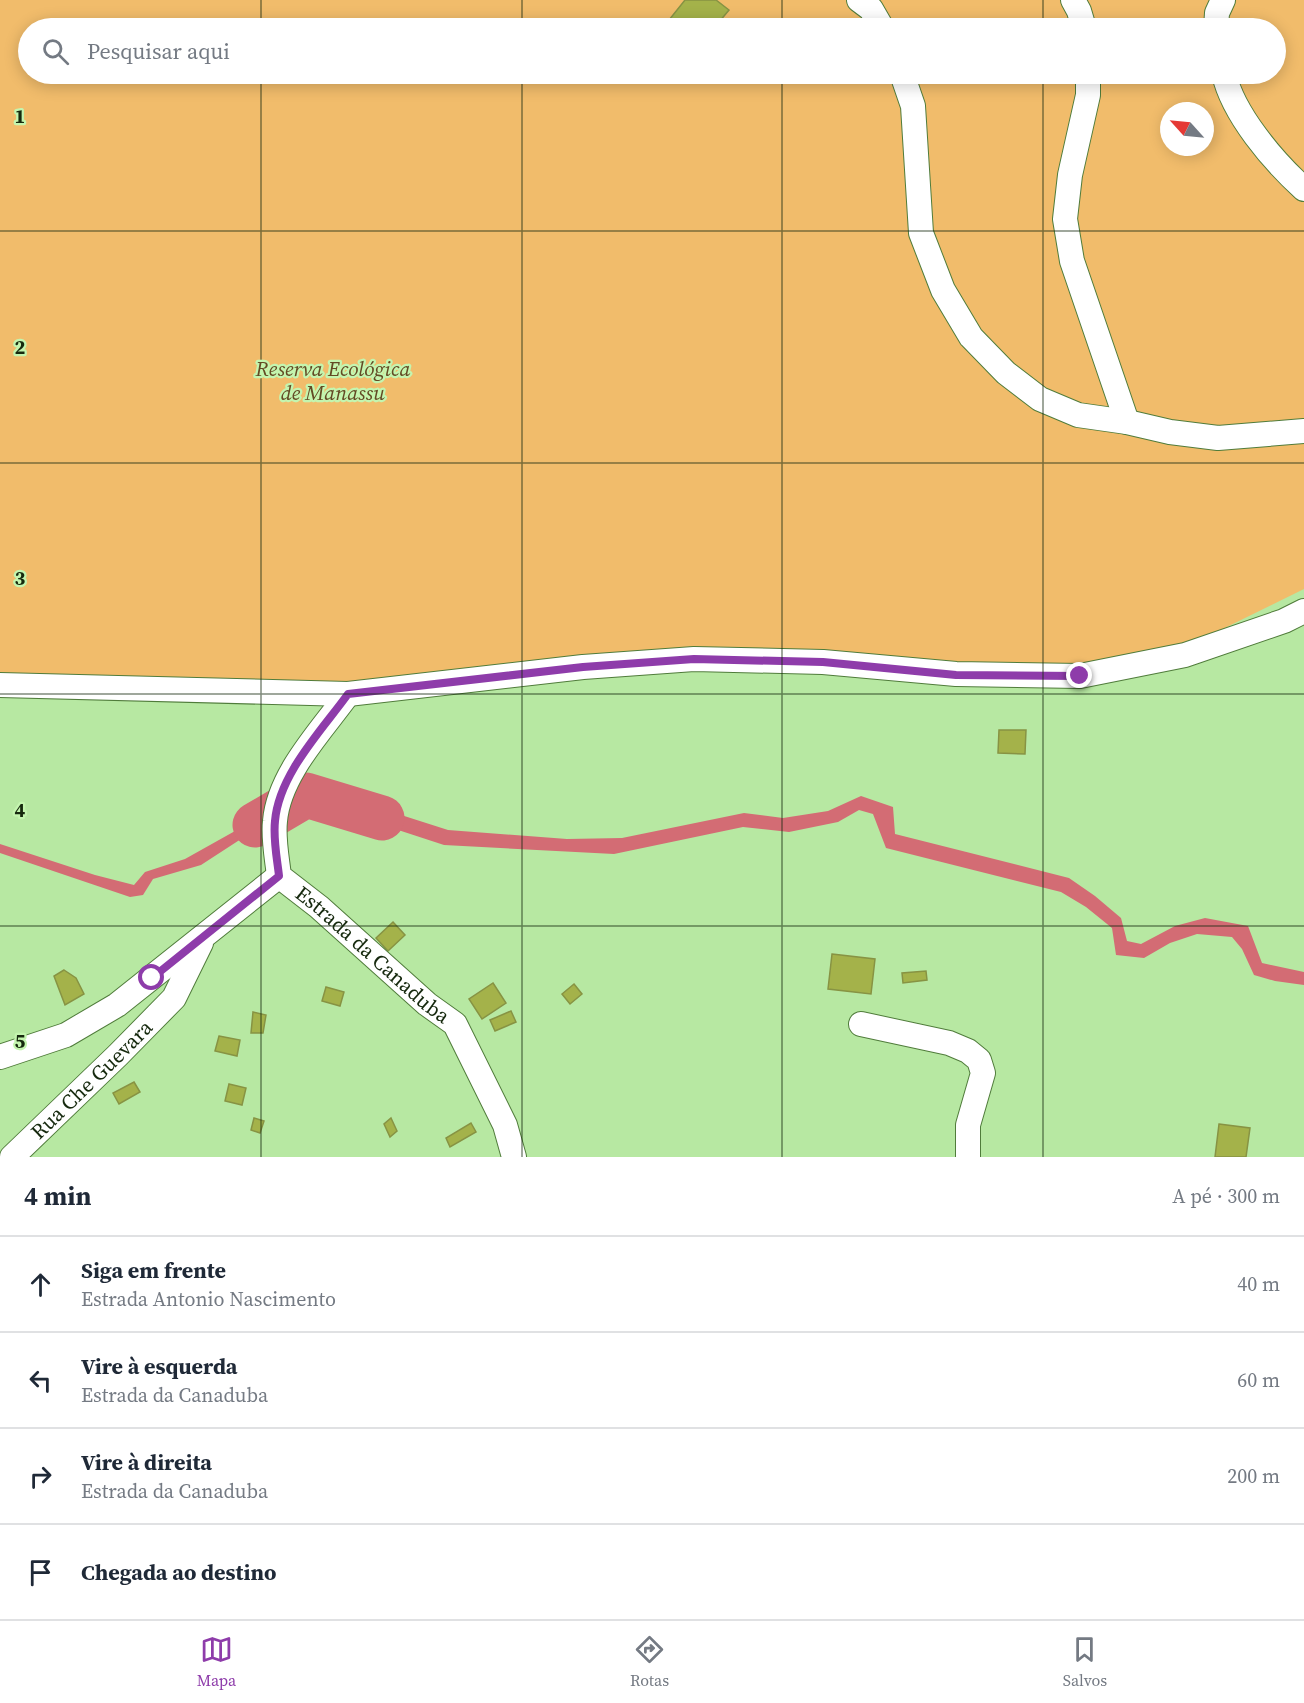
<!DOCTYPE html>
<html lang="pt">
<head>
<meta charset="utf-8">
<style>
	:root { --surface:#fff; --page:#f2f2f3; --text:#1f2937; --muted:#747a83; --line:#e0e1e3; --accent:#8e3caa }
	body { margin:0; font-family:"Source Serif 4",serif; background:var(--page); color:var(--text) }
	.compass { position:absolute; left:1160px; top:102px; width:54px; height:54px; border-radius:50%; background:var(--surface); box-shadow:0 3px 15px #0003; rotate:297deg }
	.stop { position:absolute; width:18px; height:18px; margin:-14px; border:4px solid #8e3caa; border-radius:50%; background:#fff }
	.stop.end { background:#8e3caa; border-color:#fff; box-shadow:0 2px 6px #0008 }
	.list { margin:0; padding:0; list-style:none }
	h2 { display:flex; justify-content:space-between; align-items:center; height:78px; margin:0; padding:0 24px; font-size:26px }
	h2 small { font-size:20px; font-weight:400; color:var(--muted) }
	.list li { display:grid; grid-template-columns:39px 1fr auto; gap:18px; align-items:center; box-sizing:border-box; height:96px; padding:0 24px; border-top:2px solid var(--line) }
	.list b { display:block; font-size:22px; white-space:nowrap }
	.list p { margin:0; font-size:20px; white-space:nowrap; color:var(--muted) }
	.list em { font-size:20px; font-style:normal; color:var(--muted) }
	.icon { flex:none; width:33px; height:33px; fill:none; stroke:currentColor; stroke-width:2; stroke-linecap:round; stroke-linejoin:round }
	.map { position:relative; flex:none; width:1304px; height:1157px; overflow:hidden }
	.search { position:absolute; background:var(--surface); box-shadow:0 3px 15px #0003; left:18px; right:18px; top:18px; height:66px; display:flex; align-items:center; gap:15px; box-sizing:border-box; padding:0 21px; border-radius:33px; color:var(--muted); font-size:22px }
	.sheet { height:462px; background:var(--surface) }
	nav { display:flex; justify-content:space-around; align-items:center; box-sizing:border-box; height:84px; border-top:2px solid var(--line); background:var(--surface); font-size:16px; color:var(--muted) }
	nav a { display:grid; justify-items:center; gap:3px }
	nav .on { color:var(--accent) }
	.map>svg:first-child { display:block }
</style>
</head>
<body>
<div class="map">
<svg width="1304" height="1157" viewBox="0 0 1304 1157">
	<rect width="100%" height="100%" fill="#b7e8a2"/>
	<path fill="#f1bc6b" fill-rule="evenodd" d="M0,0H1304V589L1184,648L1067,668L826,656L344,689L0,678ZM28,28H1276V74H28ZM1169,111H1205V147H1169Z"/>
	<g fill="#d36c74">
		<polygon points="314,786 301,804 264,824 201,865 153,879 143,895 130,897 0,853 0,844 95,875 134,885 145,872 185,859 262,816 292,796"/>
		<polygon points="326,791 448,830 567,839 622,838 744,813 783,818 828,811 861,796 893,807 895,834 1069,878 1095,896 1121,918 1127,941 1141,944 1175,926 1205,918 1248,926 1262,963 1304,972 1304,985 1275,981 1254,975 1242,949 1232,937 1197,934 1170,943 1144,958 1116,955 1112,928 1086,907 1061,892 886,848 873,814 859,810 838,822 789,832 743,827 614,854 444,845 389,827 319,810"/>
	</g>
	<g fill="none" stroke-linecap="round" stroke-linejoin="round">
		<polyline stroke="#d36c74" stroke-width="45" points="255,825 306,795 382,818"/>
	</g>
	<g fill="#a4b24a" stroke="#879343" stroke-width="1.5">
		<polygon points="685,0 716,0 729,10 714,28 670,28 665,25"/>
		<polygon points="999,730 1026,730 1025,754 998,753"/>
		<polygon points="393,922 405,935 388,951 376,938"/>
		<polygon points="832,954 875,959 871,994 828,989"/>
		<polygon points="64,970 76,978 84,994 65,1005 54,976"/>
		<polygon points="926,971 927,980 903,983 902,973"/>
		<polygon points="493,983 506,1003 482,1019 469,999"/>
		<polygon points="574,984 582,994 570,1004 562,994"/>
		<polygon points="326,987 344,992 340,1006 322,1001"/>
		<polygon points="511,1011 516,1022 495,1031 490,1020"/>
		<polygon points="253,1012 266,1015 263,1033 251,1033"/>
		<polygon points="219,1036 240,1040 237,1056 215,1051"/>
		<polygon points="134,1082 140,1092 119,1104 113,1093"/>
		<polygon points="229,1084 246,1088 242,1105 225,1101"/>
		<polygon points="254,1118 264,1121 260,1133 251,1130"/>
		<polygon points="391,1118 397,1131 390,1137 384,1124"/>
		<polygon points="471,1123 476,1132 450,1147 446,1138"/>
		<polygon points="1219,1124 1250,1128 1246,1157 1215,1157"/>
	</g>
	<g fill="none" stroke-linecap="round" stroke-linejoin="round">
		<defs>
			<g id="minor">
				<polyline points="859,0 871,9 882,28"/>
				<polyline points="1073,0 1079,11 1084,28"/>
				<polyline points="1216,28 1217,13 1223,0"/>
				<polyline points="902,74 913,106 921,233 943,290 971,337 1006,373 1040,399 1078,415 1127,422 1170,432 1218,438 1304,431"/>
				<polyline points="1088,74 1088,95 1070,175 1065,219 1072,261 1127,422"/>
				<path d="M1224,74C1233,114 1273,161 1304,189"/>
				<polyline points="0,685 348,694 583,667 694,659 823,662 956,674 1080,676 1185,655 1284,621 1304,611"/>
				<path id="s1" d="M348,694C322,730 279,774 275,821C273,839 277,858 279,876L319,907L427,1004L455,1024L505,1125L514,1157"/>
				<polyline points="861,1024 949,1043 968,1051 979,1060 983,1073 968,1125 968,1157"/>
				<polyline points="0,1057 66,1035 117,1005 279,876"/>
				<path id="s2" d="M12,1157L118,1055L174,998L201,943"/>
			</g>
		</defs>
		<use href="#minor" stroke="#507c3b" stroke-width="26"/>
		<use href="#minor" stroke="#fff" stroke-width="24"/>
	</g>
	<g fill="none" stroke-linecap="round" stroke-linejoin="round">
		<path stroke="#8e3caa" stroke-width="8" d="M152,978L279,876C277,858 273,839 275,821C279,774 322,730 348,694L583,667L694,659L823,662L956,675L1080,676"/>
	</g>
	<path fill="none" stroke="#16290e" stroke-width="1.5" stroke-opacity="0.55" d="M261,0V28M522,0V28M782,0V28M1043,0V28M261,74V1157M522,74V1157M782,74V1157M1043,74V1157M0,231H1304M0,463H1304M0,694H1304M0,926H1304"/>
	<g text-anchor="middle" stroke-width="4.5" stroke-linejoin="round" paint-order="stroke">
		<g font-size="21" font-style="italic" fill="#634a24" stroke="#c4f5af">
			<text x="333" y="376">Reserva Ecológica<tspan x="333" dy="24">de Manassu</tspan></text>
		</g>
		<g font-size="21" fill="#16290e" stroke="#c4f5af">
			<text dy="7" stroke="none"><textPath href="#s1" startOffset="326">Estrada da Canaduba</textPath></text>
			<text dy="7" stroke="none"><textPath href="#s2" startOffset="111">Rua Che Guevara</textPath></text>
		</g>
	</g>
	<g font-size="20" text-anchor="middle" font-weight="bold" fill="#16290e" stroke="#c4f5af" stroke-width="4.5" stroke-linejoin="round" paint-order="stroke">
		<text x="20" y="123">1</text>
		<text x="20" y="354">2</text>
		<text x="20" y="585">3</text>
		<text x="20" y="817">4</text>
		<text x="20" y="1048">5</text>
	</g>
</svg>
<svg class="compass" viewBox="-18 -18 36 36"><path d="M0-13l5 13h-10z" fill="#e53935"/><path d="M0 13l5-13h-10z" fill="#747a83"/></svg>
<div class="stop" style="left:152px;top:978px"></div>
<div class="stop end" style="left:1080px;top:676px"></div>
<div class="search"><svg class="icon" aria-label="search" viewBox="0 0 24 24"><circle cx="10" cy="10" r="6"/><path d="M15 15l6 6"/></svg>Pesquisar aqui</div>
</div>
<section class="sheet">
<h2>4 min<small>A pé · 300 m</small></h2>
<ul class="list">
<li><svg class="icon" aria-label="ahead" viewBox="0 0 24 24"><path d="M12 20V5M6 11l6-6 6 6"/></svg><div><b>Siga em frente</b><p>Estrada Antonio Nascimento</p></div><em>40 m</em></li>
<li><svg class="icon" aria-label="left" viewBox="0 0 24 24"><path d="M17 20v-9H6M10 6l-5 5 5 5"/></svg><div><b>Vire à esquerda</b><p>Estrada da Canaduba</p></div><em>60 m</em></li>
<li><svg class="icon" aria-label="right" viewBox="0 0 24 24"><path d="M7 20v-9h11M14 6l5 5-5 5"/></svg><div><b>Vire à direita</b><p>Estrada da Canaduba</p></div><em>200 m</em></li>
<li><svg class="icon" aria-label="arrive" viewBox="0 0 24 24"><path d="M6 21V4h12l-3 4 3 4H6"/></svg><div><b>Chegada ao destino</b></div></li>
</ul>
</section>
<nav>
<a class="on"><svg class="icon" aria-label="map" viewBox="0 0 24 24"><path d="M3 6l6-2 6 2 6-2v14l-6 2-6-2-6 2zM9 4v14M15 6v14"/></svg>Mapa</a>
<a><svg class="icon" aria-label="directions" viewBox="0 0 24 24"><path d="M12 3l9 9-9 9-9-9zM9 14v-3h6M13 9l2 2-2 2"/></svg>Rotas</a>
<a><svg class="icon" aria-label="saved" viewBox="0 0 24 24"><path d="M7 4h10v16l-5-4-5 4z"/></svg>Salvos</a>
</nav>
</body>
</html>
